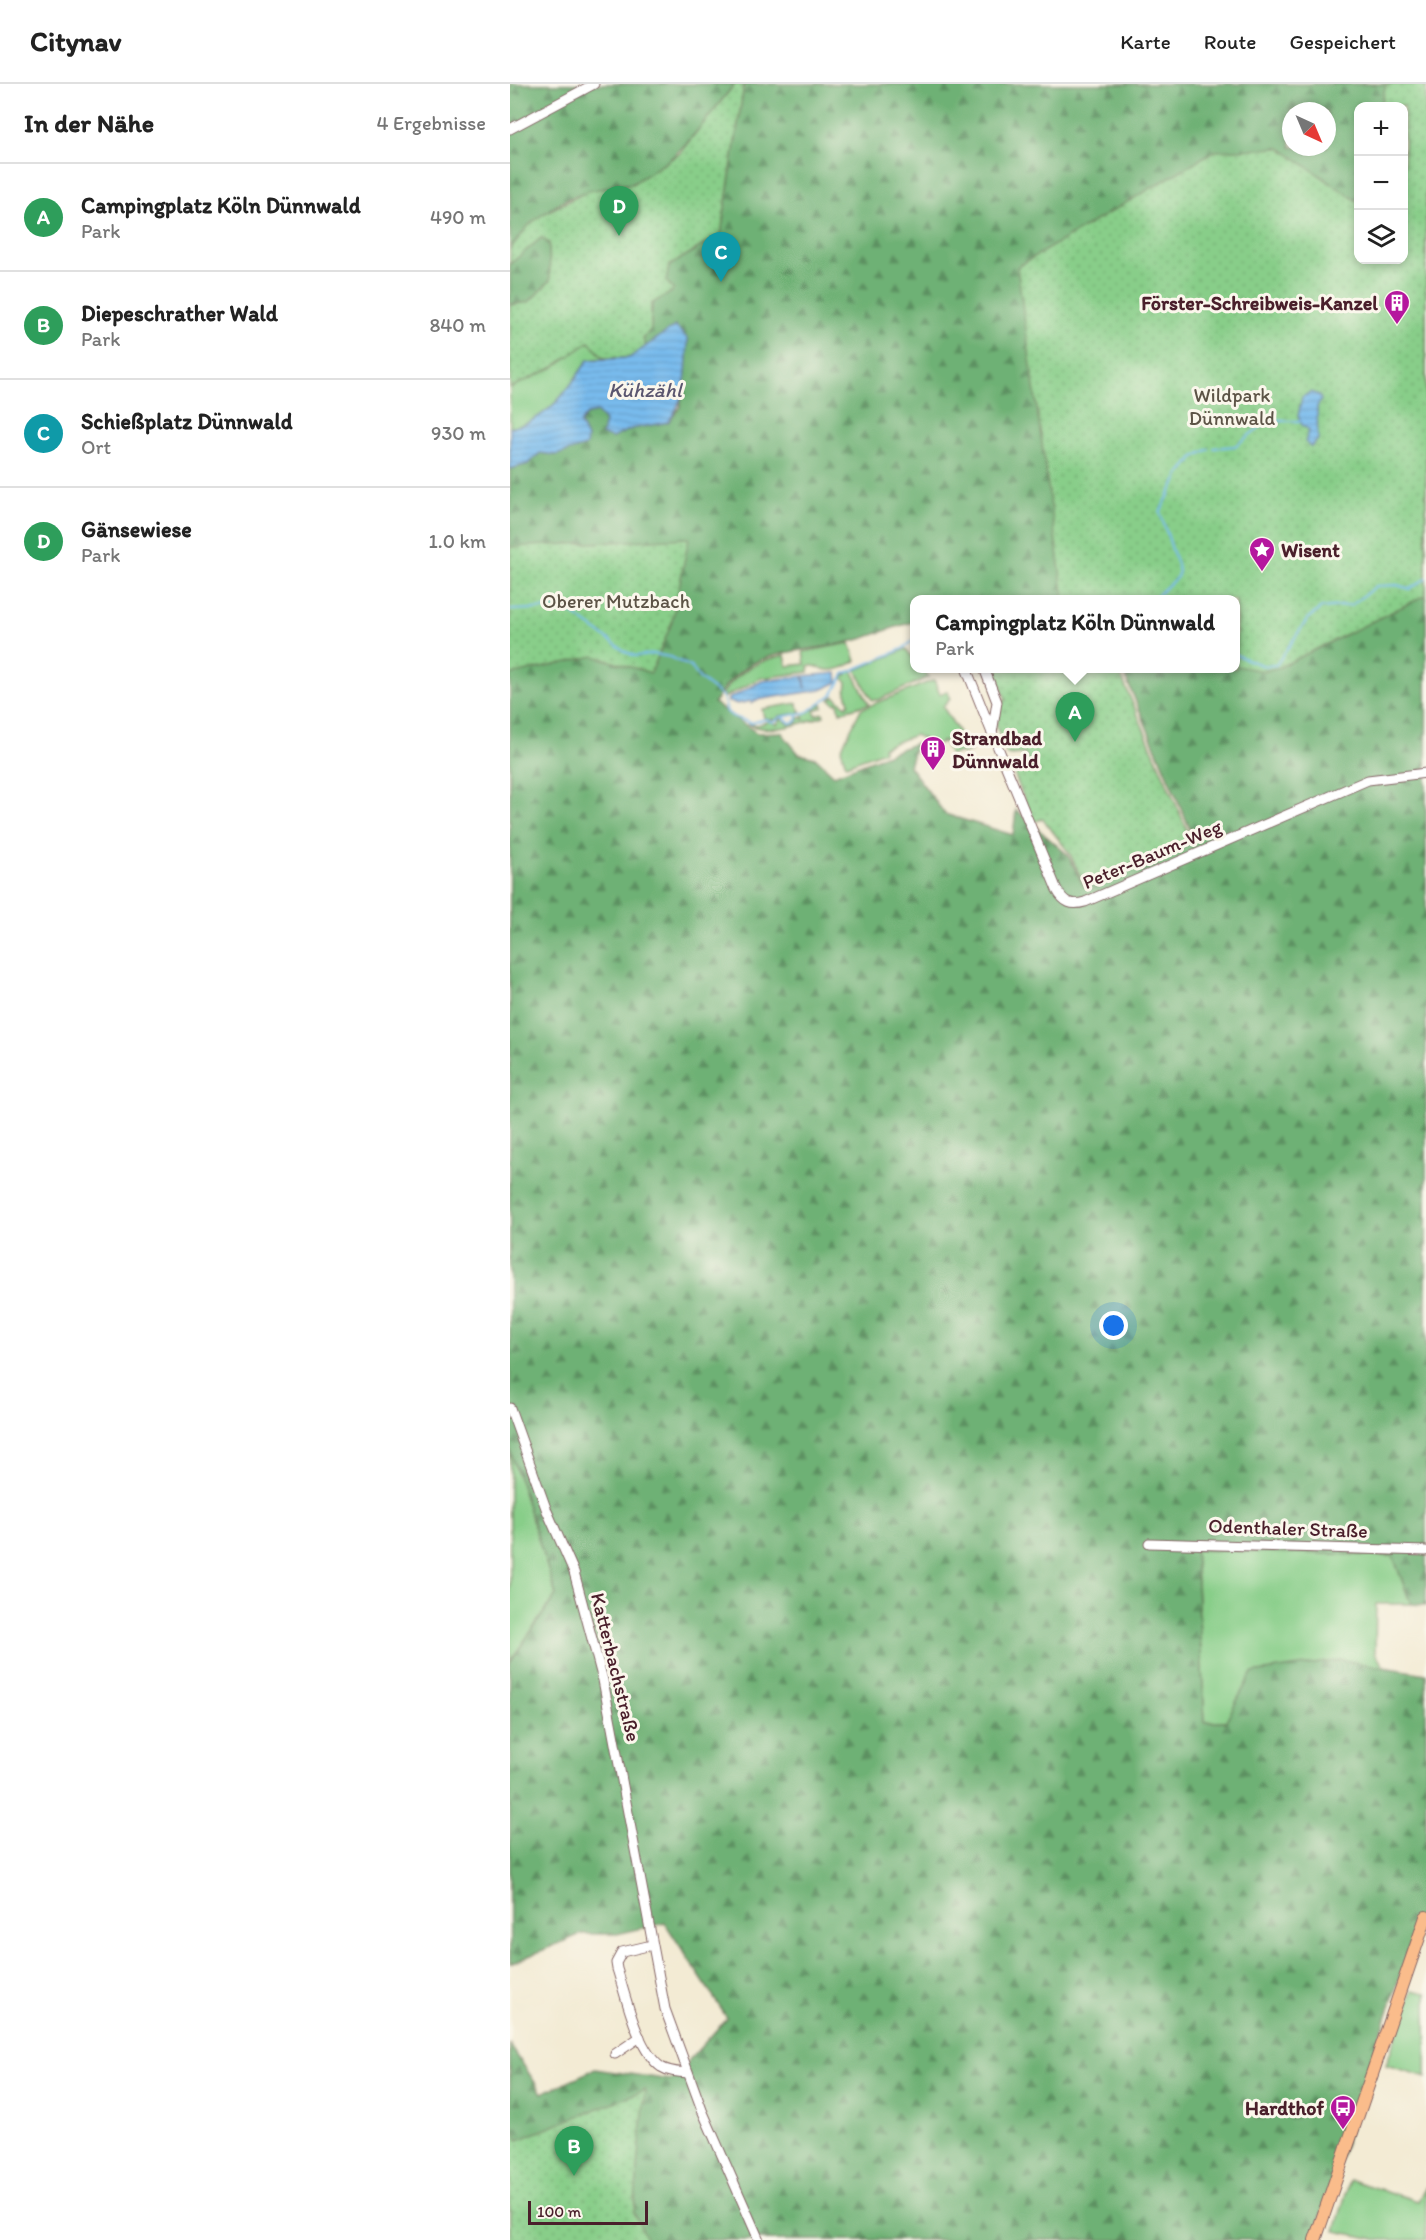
<!DOCTYPE html>
<html lang="de">
<head>
<meta charset="utf-8">
<style>
	:root { --surface:#fff; --page:#f6f6f6; --text:#222; --muted:#767676; --line:#e0e0e0; --accent:#ea580c }
	body { margin:0; font-family:Itim,sans-serif; background:var(--page); color:var(--text) }
	.controls { position:absolute; right:18px; top:18px; display:grid; overflow:hidden; border-radius:12px; box-shadow:0 3px 9px #0003 }
	.controls button { width:54px; height:54px; display:grid; place-items:center; padding:0; border:0; border-bottom:2px solid var(--line); background:var(--surface); color:var(--text); font:30px sans-serif }
	.compass { position:absolute; left:772px; top:18px; width:54px; height:54px; border-radius:50%; background:var(--surface); box-shadow:0 3px 9px #0003; rotate:136deg }
	.scale { position:absolute; left:18px; bottom:15px; width:120px; box-sizing:border-box; padding-left:6px; border:3px solid #4a1f2b; border-top:0; font-size:16px; line-height:21px; white-space:nowrap; color:#4a1f2b; -webkit-text-stroke:4px #fbf7ec; paint-order:stroke }
	.you { position:absolute; left:604px; top:1242px; width:21px; height:21px; margin:-15px; border:4px solid #fff; border-radius:50%; background:#1a73e8; box-shadow:0 0 0 9px #1a73e833 }
	.badge { display:grid; place-items:center; width:39px; height:39px; border-radius:50%; background:var(--accent); color:#fff; font-size:20px; font-weight:700 }
	.pin { position:absolute; translate:-50% -50px; filter:drop-shadow(0 2px 3px #0008) }
	.pin::after { content:''; position:absolute; top:32px; width:21px; height:18px; background:inherit; clip-path:polygon(0 0,100% 0,50% 100%) }
	.popup { position:absolute; left:400px; top:511px; width:330px; height:78px; box-sizing:border-box; display:grid; place-content:center; border-radius:12px; background:var(--surface); filter:drop-shadow(0 2px 4px #0005); font-size:20px; white-space:nowrap; color:var(--muted) }
	.popup b { font-size:22px; color:var(--text) }
	.popup::after { content:''; position:absolute; left:50%; top:100%; margin-left:-12px; border:12px solid transparent; border-top-color:var(--surface) }
	.list { margin:0; padding:0; list-style:none }
	h2 { display:flex; justify-content:space-between; align-items:center; height:78px; margin:0; padding:0 24px; font-size:26px }
	h2 small { font-size:20px; font-weight:400; color:var(--muted) }
	.list li { display:grid; grid-template-columns:39px 1fr auto; gap:18px; align-items:center; box-sizing:border-box; height:108px; padding:0 24px; border-top:2px solid var(--line) }
	.list b { display:block; font-size:22px; white-space:nowrap }
	.list p { margin:0; font-size:20px; white-space:nowrap; color:var(--muted) }
	.list em { font-size:20px; font-style:normal; color:var(--muted) }
	.icon { flex:none; width:33px; height:33px; fill:none; stroke:currentColor; stroke-width:2; stroke-linecap:round; stroke-linejoin:round }
	.map { position:relative; flex:none; width:916px; height:2156px; overflow:hidden }
	header { display:flex; align-items:center; gap:36px; box-sizing:border-box; height:84px; padding:0 30px; background:var(--surface); border-bottom:2px solid var(--line) }
	header strong { font-size:28px }
	nav { display:flex; gap:33px; margin-inline-start:auto; font-size:21px }
	main { display:flex }
	aside { flex:1; background:var(--surface) }
	.map>svg:first-child { display:block }
</style>
</head>
<body>
<header>
<strong>Citynav</strong>
<nav><a>Karte</a><a>Route</a><a>Gespeichert</a></nav>
</header>
<main>
<aside>
<h2>In der Nähe<small>4 Ergebnisse</small></h2>
<ul class="list">
<li><span class="badge" style="background:#2e9e5b">A</span><div><b>Campingplatz Köln Dünnwald</b><p>Park</p></div><em>490 m</em></li>
<li><span class="badge" style="background:#2e9e5b">B</span><div><b>Diepeschrather Wald</b><p>Park</p></div><em>840 m</em></li>
<li><span class="badge" style="background:#0f9aa8">C</span><div><b>Schießplatz Dünnwald</b><p>Ort</p></div><em>930 m</em></li>
<li><span class="badge" style="background:#2e9e5b">D</span><div><b>Gänsewiese</b><p>Park</p></div><em>1.0 km</em></li>
</ul>
</aside>
<div class="map">
<svg width="916" height="2156" viewBox="0 0 916 2156">
	<defs>
		<pattern id="forest-firs" width="22" height="20" patternUnits="userSpaceOnUse" patternTransform="scale(1.5)"><rect width="22" height="20" fill="#6eb175"/><path d="M5 1l3.5 6h-7zM16 11l3.5 6h-7z" fill="#5c8f60"/></pattern>
		<pattern id="park-dots" width="8" height="8" patternUnits="userSpaceOnUse" patternTransform="scale(1.5)"><rect width="8" height="8" fill="#88ce89"/><path d="M2 2h.1M6 6h.1" fill="none" stroke="#77b076" stroke-width="1.8" stroke-linecap="round"/></pattern>
		<pattern id="water-rules" width="6" height="5" patternUnits="userSpaceOnUse" patternTransform="scale(1.5)"><rect width="6" height="5" fill="#78bbed"/><path d="M0 2.5h6" fill="none" stroke="#69a0cb"/></pattern>
	</defs>
	<rect width="100%" height="100%" fill="#fbf7ec"/>
	<filter id="ink" filterUnits="userSpaceOnUse"><feTurbulence type="fractalNoise" baseFrequency=".0167" numOctaves="2"/><feDisplacementMap in="SourceGraphic" scale="12" xChannelSelector="R" yChannelSelector="G"/><feConvolveMatrix kernelMatrix="1 2 1 2 8 2 1 2 1" color-interpolation-filters="sRGB"/></filter>
	<filter id="wash" filterUnits="userSpaceOnUse"><feTurbulence type="fractalNoise" baseFrequency=".008" numOctaves="4" result="noise"/><feDisplacementMap in="SourceGraphic" scale="24" xChannelSelector="R" yChannelSelector="G"/><feGaussianBlur stdDeviation="1.35" result="paint"/><feColorMatrix in="noise" values="0 0 0 0 0 0 0 0 0 0 0 0 0 0 0 0 0 1.4 0 .05"/><feComposite in="paint" operator="in"/></filter>
	<g filter="url(#wash)">
		<rect width="100%" height="100%" fill="#f3ebd4"/>
		<g fill="#88ce89" stroke="#69765a" stroke-width="1.5">
			<path d="M79,258L94,274L78,276C58,306 38,337 0,344V304L42,284Z"/>
			<path d="M340,559L346,577C337,582 324,589 313,585C307,583 306,581 298,582L299,588L251,594L215,613L212,610C229,586 247,577 275,571L277,582L295,580L293,568Z"/>
			<polygon points="396,565 404,575 404,584 413,585 419,593 368,616 362,616 346,586"/>
			<polygon points="342,586 359,620 330,628 328,619 324,619 320,615 324,612 336,622 339,619 336,608 337,598 332,594"/>
			<polygon points="424,596 430,610 437,607 440,615 433,623 461,668 452,670 450,668 440,672 434,657 426,661 405,651 373,663 374,667 336,681 331,665 351,625"/>
			<polygon points="287,619 291,629 269,632 266,636 254,634 252,625"/>
			<path d="M312,619L313,623L304,626L306,631L313,629L314,632C291,640 260,651 237,640L248,641L259,637L267,640L271,634L279,640L288,638L289,633L294,635L293,632Z"/>
			<polygon points="0,1366 46,1511 0,1578"/>
			<polygon points="685,1465 883,1472 901,1520 866,1520 865,1569 876,1586 831,1576 715,1638 695,1638"/>
			<polygon points="902,1906 916,1909 916,1993 876,1981"/>
			<polygon points="840,2096 908,2117 916,2101 916,2156 870,2156 825,2147"/>
		</g>
		<g fill="url(#forest-firs)" stroke="#5c6850" stroke-width="1.5" fill-rule="evenodd">
			<path d="M0,0H225C197,33 175,69 137,92C120,103 100,102 80,107C47,114 21,140 0,165Z"/>
			<path d="M234,0H916V1521L901,1520L883,1472L685,1466L695,1638H715L742,1589L831,1576L916,1590V1813L803,2156H77L130,2057L132,2034L0,2156V1961L32,2009L85,1985L161,1996L217,1934L155,1839L107,1850H71L0,1880V1578L46,1511L0,1366V385L18,380L30,369L46,371L77,354L70,339L77,330L87,328L95,337L102,354L121,345L158,338L170,323L175,294L178,255L165,242L136,263L133,255L141,240L142,220L163,205L156,197L159,182L211,150ZM848,22H894V176H848ZM781,27H817V63H781ZM404,516H726V584L612,585L685,757L574,803L558,771L506,726L503,751L435,730L399,682L406,659L324,691L306,674L289,670L271,648L247,649L204,619C240,557 288,573 347,556C366,551 385,542 404,538Z"/>
			<polygon points="31,153 39,159 40,197 19,218 0,221 0,180"/>
		</g>
		<g fill="url(#park-dots)" stroke="#69765a" stroke-width="1.5">
			<polygon points="225,0 234,0 211,150 159,182 156,197 163,205 162,208 141,220 141,245 133,255 136,263 119,274 94,274 79,258 42,284 0,304 0,221 19,218 40,197 39,159 31,154 0,180 0,165 19,141 33,130 78,107 122,100 169,70"/>
			<polygon points="876,0 916,0 916,511 770,583 753,587 726,582 726,516 554,515 507,183 704,67 770,64 848,118 848,176 894,176 894,22 871,22"/>
			<polygon points="179,454 162,538 141,589 84,572 0,591 0,463"/>
			<polygon points="484,585 608,585 681,755 574,801 560,770 533,735 523,738 505,692 506,687 518,677 515,670 497,671 486,642 491,619 496,616"/>
			<polygon points="135,2006 124,2128 137,2156 0,2156 0,2035 8,2056"/>
		</g>
		<g fill="url(#water-rules)" stroke="#616d8c" stroke-width="1.5">
			<path d="M165,242L178,255C176,287 178,312 158,338L121,345L102,354L92,351L95,337L87,328L77,330L70,339L77,354L76,362L46,371L30,369L18,380L0,385V344C38,337 58,306 78,276L119,274Z"/>
			<polygon points="801,308 809,311 811,316 807,323 808,356 801,363 795,358 799,346 792,341 788,332 792,313"/>
			<polygon points="327,589 328,598 311,606 246,616 242,620 241,617 228,620 218,618 218,615 252,597 293,592 296,605 294,592"/>
		</g>
		<g fill="none" stroke-linecap="round" stroke-linejoin="round">
			<g stroke="#78bbed" stroke-width="2">
				<polyline points="704,364 725,362 758,337 790,337"/>
				<polyline points="517,516 523,516"/>
				<polyline points="642,516 667,493 669,487 650,428 670,390 684,373 699,365"/>
				<polyline points="0,526 47,524 60,528 116,568 125,572 144,570 160,573 181,583 190,595 213,613 217,628 222,632 241,639 256,635 263,638 271,633 298,628 323,610 334,590 392,565 404,556"/>
				<polyline points="726,571 754,582 766,581 797,536 811,524 841,521 866,502 887,501 900,505 916,494"/>
				<polyline points="274,633 280,639 287,637 288,632"/>
			</g>
		</g>
	</g>
	<g filter="url(#ink)">
		<g fill="none" stroke-linecap="round" stroke-linejoin="round">
			<defs>
				<g id="minor">
					<polyline points="0,45 84,0"/>
					<polyline points="456,584 482,649 487,618 474,584"/>
					<path d="M482,649L547,806C554,819 562,822 575,818L858,696L916,689"/>
					<polyline points="0,1324 37,1427 64,1488 93,1596 155,1925 192,2026 249,2156"/>
					<polyline points="639,1459 916,1467"/>
					<path d="M142,1861L112,1868L106,1879L107,1885C116,1912 127,1966 151,1983C159,1988 168,1988 178,1989"/>
					<polyline points="105,1970 130,1953"/>
				</g>
				<polyline id="major" points="805,2156 916,1833"/>
			</defs>
			<use href="#minor" stroke="#856666" stroke-width="11"/>
			<use href="#major" stroke="#856666" stroke-width="14"/>
			<use href="#minor" stroke="#fff" stroke-width="9"/>
			<use href="#major" stroke="#fabc8b" stroke-width="12"/>
		</g>
	</g>
	<defs>
		<symbol id="building-pin" viewBox="-11 -11 22 30"><path d="M0 17L-7.5 6A9.5 9.5 0 1 1 7.5 6Z" fill="#b5179e" stroke="#fbf7ec"/><path d="M-4-6H4V6H1V3H-1V6H-4ZM-2.5-4.3h1.7v1.8h-1.7ZM.8-4.3h1.7v1.8H.8ZM-2.5-1h1.7V.8h-1.7ZM.8-1h1.7V.8H.8Z" fill="#fff"/></symbol>
		<symbol id="sight-pin" viewBox="-11 -11 22 30"><path d="M0 17L-7.5 6A9.5 9.5 0 1 1 7.5 6Z" fill="#b5179e" stroke="#fbf7ec"/><path d="M0-6L1.8-2.2L6-1.7L2.9 1.2L3.7 5.4L0 3.3L-3.7 5.4L-2.9 1.2L-6-1.7L-1.8-2.2Z" fill="#fff"/></symbol>
		<symbol id="bus-pin" viewBox="-11 -11 22 30"><path d="M0 17L-7.5 6A9.5 9.5 0 1 1 7.5 6Z" fill="#b5179e" stroke="#fbf7ec"/><path d="M-5-6H5V4H4V6H2V4H-2V6H-4V4H-5ZM-3.5-4V0h7V-4ZM-3.5 1.2v1.5H-2V1.2ZM2 1.2v1.5H3.5V1.2Z" fill="#fff"/></symbol>
	</defs>
	<g fill-rule="evenodd">
		<use href="#building-pin" x="872" y="204" width="30" height="40"/>
		<use href="#sight-pin" x="737" y="451" width="30" height="40"/>
		<use href="#building-pin" x="408" y="650" width="30" height="40"/>
		<use href="#bus-pin" x="818" y="2009" width="30" height="40"/>
	</g>
	<g text-anchor="middle" stroke-width="6" stroke-linejoin="round" paint-order="stroke">
		<g font-size="20" font-weight="bold" fill="#4a1f2b" stroke="#fbf7ec" text-anchor="end">
			<text x="868" y="226">Förster-Schreibweis-Kanzel</text>
			<text x="771" y="473" text-anchor="start">Wisent</text>
			<text x="442" y="661" text-anchor="start">Strandbad<tspan x="442" dy="23">Dünnwald</tspan></text>
			<text x="814" y="2031">Hardthof</text>
		</g>
		<g font-size="20" fill="#5d5447" stroke="#fbf7ec">
			<text x="722" y="318">Wildpark<tspan x="722" dy="23">Dünnwald</tspan></text>
			<text x="106" y="524">Oberer Mutzbach</text>
		</g>
		<g font-size="20" fill="#4a1f2b" stroke="#fbf7ec">
			<text transform="translate(642 770) rotate(-23)" y="7">Peter-Baum-Weg</text>
			<text transform="translate(778 1444) rotate(2)" y="7">Odenthaler Straße</text>
			<text transform="translate(106 1583) rotate(76)" y="7">Katterbachstraße</text>
		</g>
		<g font-size="21" font-style="italic" fill="#5a566f" stroke="#fbf7ec">
			<text x="135" y="313">Kühzähl</text>
		</g>
	</g>
</svg>
<div class="controls">
<button>+</button>
<button>−</button>
<button><svg class="icon" aria-label="layers" viewBox="0 0 24 24"><path d="M12 4l9 5-9 5-9-5zM3 14l9 5 9-5"/></svg></button>
</div>
<svg class="compass" viewBox="-18 -18 36 36"><path d="M0-13l5 13h-10z" fill="#e53935"/><path d="M0 13l5-13h-10z" fill="#767676"/></svg>
<div class="scale">100 m</div>
<div class="you"></div>
<div class="pin badge" style="left:565px;top:658px;background:#2e9e5b">A</div>
<div class="popup"><b>Campingplatz Köln Dünnwald</b>Park</div>
<div class="pin badge" style="left:64px;top:2092px;background:#2e9e5b">B</div>
<div class="pin badge" style="left:211px;top:198px;background:#0f9aa8">C</div>
<div class="pin badge" style="left:109px;top:152px;background:#2e9e5b">D</div>
</div>
</main>
</body>
</html>
